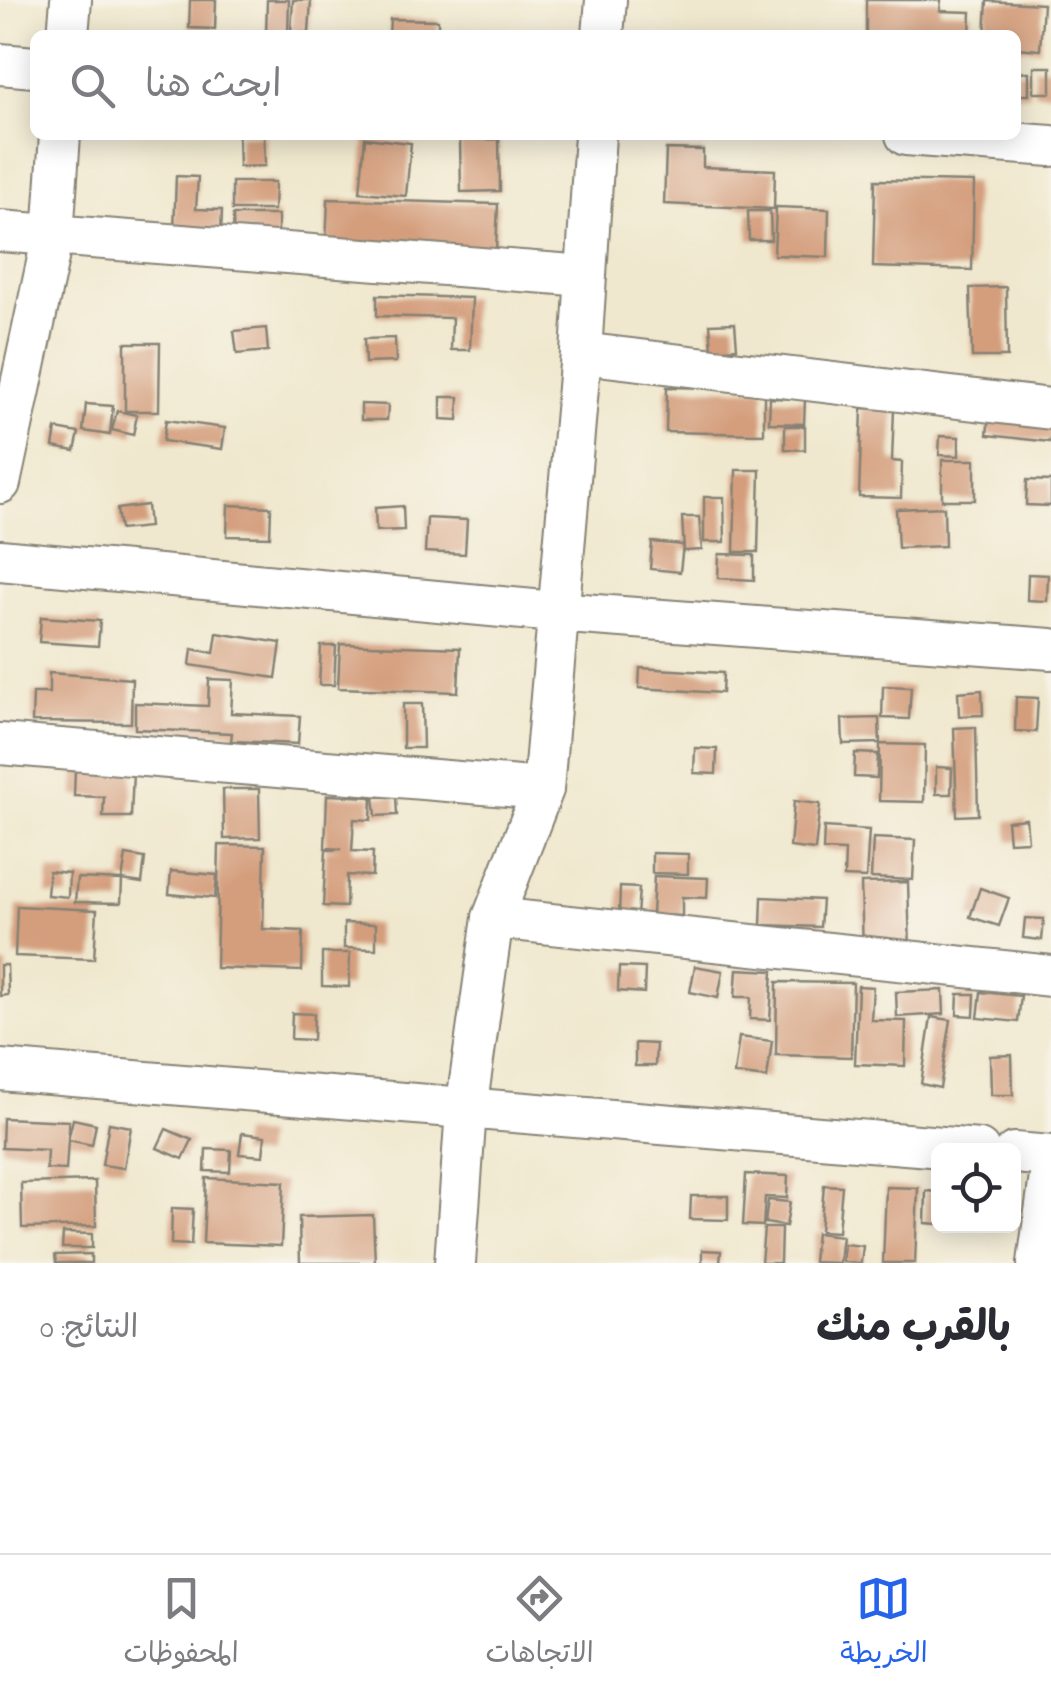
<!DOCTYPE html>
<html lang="ar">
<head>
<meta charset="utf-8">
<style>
	:root { --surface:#fff; --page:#f2f2f3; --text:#2b2b33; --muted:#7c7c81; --line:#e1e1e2; --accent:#2563eb }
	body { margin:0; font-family:"Indie Flower","Playpen Sans Arabic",sans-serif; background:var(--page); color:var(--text); direction:rtl }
	.controls { position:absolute; right:30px; bottom:30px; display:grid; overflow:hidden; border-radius:15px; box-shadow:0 5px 25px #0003 }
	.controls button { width:90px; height:90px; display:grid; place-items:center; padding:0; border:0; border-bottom:2px solid var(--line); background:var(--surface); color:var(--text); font:50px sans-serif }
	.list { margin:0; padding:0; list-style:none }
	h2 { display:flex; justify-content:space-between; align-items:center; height:130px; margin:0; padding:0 40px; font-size:42px }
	h2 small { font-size:32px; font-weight:400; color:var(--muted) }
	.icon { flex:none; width:55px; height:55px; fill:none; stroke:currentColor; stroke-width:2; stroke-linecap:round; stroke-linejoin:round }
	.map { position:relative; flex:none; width:1051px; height:1263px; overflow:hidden; direction:ltr }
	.search { position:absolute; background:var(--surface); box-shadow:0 5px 25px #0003; left:30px; right:30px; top:30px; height:110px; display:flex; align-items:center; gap:25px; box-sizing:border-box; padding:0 35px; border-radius:15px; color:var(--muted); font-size:38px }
	.sheet { height:290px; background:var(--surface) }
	nav { display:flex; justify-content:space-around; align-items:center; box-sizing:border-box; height:140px; border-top:2px solid var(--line); background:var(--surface); font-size:28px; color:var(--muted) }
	nav a { display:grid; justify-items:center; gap:5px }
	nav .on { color:var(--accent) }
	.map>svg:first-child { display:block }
</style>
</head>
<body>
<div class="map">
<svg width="1051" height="1263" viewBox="0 0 1051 1263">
	<rect width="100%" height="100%" fill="#f7f3e8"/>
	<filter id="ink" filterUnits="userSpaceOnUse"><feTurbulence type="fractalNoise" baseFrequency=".01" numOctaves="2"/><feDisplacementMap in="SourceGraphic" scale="20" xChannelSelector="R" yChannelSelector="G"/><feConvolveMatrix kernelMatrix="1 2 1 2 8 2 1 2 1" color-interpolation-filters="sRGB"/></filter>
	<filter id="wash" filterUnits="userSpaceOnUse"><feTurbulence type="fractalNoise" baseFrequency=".0048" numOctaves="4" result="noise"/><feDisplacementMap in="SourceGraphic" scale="40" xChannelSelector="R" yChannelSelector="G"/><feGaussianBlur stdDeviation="2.25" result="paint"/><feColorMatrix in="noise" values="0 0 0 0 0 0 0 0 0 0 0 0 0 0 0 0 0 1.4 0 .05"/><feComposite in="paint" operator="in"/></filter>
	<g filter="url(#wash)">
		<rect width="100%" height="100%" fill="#f0e8ce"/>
		<g id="blocks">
			<g fill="#d49e7d">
				<polygon points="190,0 216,0 215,29 189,28"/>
				<polygon points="267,0 289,0 288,35 266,35"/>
				<polygon points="293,0 311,0 309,33 291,32"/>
				<polygon points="866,0 941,0 940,11 971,12 970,35 866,35"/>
				<polygon points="987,1 1043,4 1040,50 1016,48 1016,35 985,35"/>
				<polygon points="390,19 438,20 438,35 389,35"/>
				<rect x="1034" y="67" width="17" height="26"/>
				<rect x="1016" y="72" width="13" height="23"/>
				<polygon points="238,135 264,135 265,166 239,167"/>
				<polygon points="365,138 411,143 406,196 360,192"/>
				<polygon points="499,139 500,191 461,192 460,140"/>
				<polygon points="666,149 703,150 703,167 775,170 774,209 664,204"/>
				<polygon points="176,176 198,177 196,209 222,210 221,233 174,231"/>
				<polygon points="875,180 974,182 972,270 873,267"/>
				<polygon points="232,182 275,182 274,210 232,210"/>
				<polygon points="328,199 498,204 496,250 326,245"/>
				<polygon points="776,207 829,209 828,257 774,255"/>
				<polygon points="748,211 770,211 771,240 749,240"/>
				<polygon points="233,215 278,215 278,241 234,242"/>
				<polygon points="1006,287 1007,357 972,357 970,288"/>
				<polygon points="377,295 472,298 470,350 451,350 452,318 377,316"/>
				<polygon points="735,323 737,348 712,350 710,324"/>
				<polygon points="266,328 268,351 237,354 234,331"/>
				<polygon points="395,338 396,362 365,363 364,339"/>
				<polygon points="125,343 160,343 159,411 125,411"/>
				<polygon points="667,387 764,389 764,434 666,432"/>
				<polygon points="441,397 459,397 458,420 441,419"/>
				<polygon points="770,398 805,399 804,424 769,423"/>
				<polygon points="86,404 113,406 110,435 83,431"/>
				<polygon points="361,404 388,405 387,420 361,420"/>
				<polygon points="862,408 894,409 892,461 902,462 901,498 859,497"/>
				<polygon points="117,411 137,415 133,435 112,430"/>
				<polygon points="989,416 1051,423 1051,442 987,435"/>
				<polygon points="166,420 225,428 222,449 163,441"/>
				<polygon points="785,426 805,426 805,450 785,449"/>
				<polygon points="56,429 79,433 75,451 53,447"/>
				<polygon points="940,436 959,437 959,456 939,455"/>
				<rect x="942" y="460" width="33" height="40"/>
				<polygon points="736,470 760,470 758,552 734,552"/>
				<polygon points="1027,480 1051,481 1051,506 1026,505"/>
				<polygon points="704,497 724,497 725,542 704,542"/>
				<polygon points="147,505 149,527 120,530 117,509"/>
				<polygon points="228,505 271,507 270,537 227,536"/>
				<polygon points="403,506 404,530 376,531 375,508"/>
				<polygon points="944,507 945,546 898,548 896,509"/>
				<polygon points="682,517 699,517 702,550 684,551"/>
				<polygon points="427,518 467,520 465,554 425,552"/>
				<polygon points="652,542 683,545 680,572 650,569"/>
				<polygon points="719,554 754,555 754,580 718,578"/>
				<polygon points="1028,574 1048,575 1047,601 1027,600"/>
				<polygon points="41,617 100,621 98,646 39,642"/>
				<polygon points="217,633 281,643 276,678 190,665 192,649 214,653"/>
				<polygon points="340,644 460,648 458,692 338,688"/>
				<polygon points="321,646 336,646 334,685 319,685"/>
				<polygon points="640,668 723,673 722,693 639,688"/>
				<polygon points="49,673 132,679 131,723 32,722 33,693 49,693"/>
				<polygon points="209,679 233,680 231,713 300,716 298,744 231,741 232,733 135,729 135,703 208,706"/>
				<polygon points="883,686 911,687 909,719 882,718"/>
				<polygon points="982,690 983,715 959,716 958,692"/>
				<polygon points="1016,697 1038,698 1036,732 1015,731"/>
				<polygon points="403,704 422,704 423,748 403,748"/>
				<polygon points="879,718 880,743 843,744 842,719"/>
				<polygon points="976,727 978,815 957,816 954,728"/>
				<polygon points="880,744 925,745 924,802 879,801"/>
				<polygon points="695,748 717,749 716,774 694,773"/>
				<polygon points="855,753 878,754 877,778 854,777"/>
				<polygon points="936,767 952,768 951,794 936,794"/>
				<polygon points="75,770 133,772 131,817 103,817 104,797 74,796"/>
				<polygon points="223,789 259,789 260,838 224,839"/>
				<polygon points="327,795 372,797 371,820 354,819 352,851 373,852 372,876 347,875 346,907 323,906 326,850 342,849 325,848"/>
				<polygon points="396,796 397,815 376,816 374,797"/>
				<polygon points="794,801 820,804 815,850 790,847"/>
				<polygon points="1026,819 1028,841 1009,842 1007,821"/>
				<polygon points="824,827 869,830 866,878 844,877 845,851 823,850"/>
				<polygon points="873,838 915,840 913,880 871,878"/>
				<polygon points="219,845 265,846 263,929 303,931 302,971 216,968"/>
				<polygon points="652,853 688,854 688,874 652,873"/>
				<polygon points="126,855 145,858 142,883 122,880"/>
				<polygon points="49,871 69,873 68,897 47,895"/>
				<polygon points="171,871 217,875 215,898 169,894"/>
				<polygon points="654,876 708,878 707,898 682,897 682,916 652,915"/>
				<polygon points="77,878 122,880 121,903 75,902"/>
				<polygon points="908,882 910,951 863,952 861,883"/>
				<polygon points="620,887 639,888 637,917 619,916"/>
				<polygon points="980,888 1009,898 999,926 970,917"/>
				<polygon points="762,897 822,900 820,927 761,925"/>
				<polygon points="17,906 97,910 94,959 15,956"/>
				<polygon points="1025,918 1044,919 1042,940 1023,938"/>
				<polygon points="344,923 376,924 376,949 344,948"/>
				<polygon points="322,953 350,953 349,987 322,986"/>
				<polygon points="0,965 7,965 8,995 0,996"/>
				<polygon points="695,966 723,971 718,998 690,992"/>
				<polygon points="619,967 645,968 644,993 618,991"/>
				<polygon points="737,969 773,971 770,1020 750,1019 751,997 735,997"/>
				<polygon points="777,982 853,983 851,1057 776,1055"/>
				<polygon points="858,986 873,987 871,1020 906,1021 905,1066 855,1064"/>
				<polygon points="943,990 944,1014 897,1017 896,992"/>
				<polygon points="981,992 1021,996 1018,1022 978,1018"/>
				<polygon points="958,994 975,994 974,1016 957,1015"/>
				<polygon points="292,1013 314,1014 313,1040 291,1039"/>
				<polygon points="931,1017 951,1020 940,1088 921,1084"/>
				<polygon points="739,1037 772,1041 767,1078 734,1074"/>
				<polygon points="635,1043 656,1044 655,1066 635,1066"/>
				<polygon points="1012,1055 1013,1095 991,1095 990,1056"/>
				<polygon points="3,1118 69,1121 68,1140 73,1119 96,1124 92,1145 68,1140 66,1170 46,1169 47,1150 2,1148"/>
				<polygon points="109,1123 131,1127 124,1168 102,1165"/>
				<polygon points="166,1129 192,1140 183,1159 157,1148"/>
				<polygon points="242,1133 265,1136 263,1156 239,1154"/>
				<polygon points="206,1149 231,1150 230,1172 205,1171"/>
				<polygon points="746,1174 788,1176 787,1198 765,1197 763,1226 743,1225"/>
				<polygon points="206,1178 284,1182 281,1246 203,1243"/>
				<polygon points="95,1181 96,1226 22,1228 21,1183"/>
				<polygon points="824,1185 842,1186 838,1232 820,1231"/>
				<polygon points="886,1187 918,1188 915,1263 883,1263"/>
				<polygon points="926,1191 938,1192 938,1224 925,1223"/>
				<polygon points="691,1196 728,1196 728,1220 690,1219"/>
				<polygon points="768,1200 790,1202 786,1226 765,1223"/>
				<polygon points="172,1208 193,1209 191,1245 171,1244"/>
				<polygon points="373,1215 375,1263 300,1263 299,1217"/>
				<polygon points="764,1228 781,1228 780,1263 761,1263"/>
				<polygon points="63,1233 92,1234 92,1248 62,1248"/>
				<polygon points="816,1233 842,1236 839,1263 813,1262"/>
				<polygon points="844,1244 863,1246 861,1263 842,1262"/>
				<polygon points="702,1250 721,1251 720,1263 702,1263"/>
				<polygon points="91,1254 91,1263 56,1263 55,1255"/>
			</g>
		</g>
	</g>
	<g filter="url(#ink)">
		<use href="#blocks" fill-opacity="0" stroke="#868275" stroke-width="2.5"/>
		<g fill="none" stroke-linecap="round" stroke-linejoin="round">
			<defs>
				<g id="minor">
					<polyline points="68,35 71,0"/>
					<polyline points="603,35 606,0"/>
					<polyline points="0,64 35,67"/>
					<polyline points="906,135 1051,146"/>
					<polyline points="0,231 586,276"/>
					<polyline points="581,353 1051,409"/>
					<polyline points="0,483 53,235 60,135"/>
					<polyline points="0,560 555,612 1051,649"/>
					<polyline points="0,744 543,789"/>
					<polyline points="493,918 1051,976"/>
					<polyline points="0,1070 979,1150"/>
					<polyline points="1014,1153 1051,1156"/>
					<polyline points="455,1263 466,1110 493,918 543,789 581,353 595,135"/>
					<polyline points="1038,1263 1051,1169"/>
				</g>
			</defs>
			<use href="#minor" stroke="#868275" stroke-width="44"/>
			<use href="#minor" stroke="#fff" stroke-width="40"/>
		</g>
	</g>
</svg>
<div class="controls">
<button><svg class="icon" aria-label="locate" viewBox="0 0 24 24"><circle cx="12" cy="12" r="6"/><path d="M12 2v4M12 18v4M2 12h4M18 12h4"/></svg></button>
</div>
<div class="search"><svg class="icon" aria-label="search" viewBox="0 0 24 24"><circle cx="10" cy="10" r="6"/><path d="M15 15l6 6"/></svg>ابحث هنا</div>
</div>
<section class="sheet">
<h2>بالقرب منك<small>النتائج: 0</small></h2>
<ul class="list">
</ul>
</section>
<nav>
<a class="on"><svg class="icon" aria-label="map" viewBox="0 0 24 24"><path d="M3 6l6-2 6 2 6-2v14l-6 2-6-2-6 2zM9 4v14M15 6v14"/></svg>الخريطة</a>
<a><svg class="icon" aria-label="directions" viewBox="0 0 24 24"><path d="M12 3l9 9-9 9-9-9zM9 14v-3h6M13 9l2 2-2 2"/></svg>الاتجاهات</a>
<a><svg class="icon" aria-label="saved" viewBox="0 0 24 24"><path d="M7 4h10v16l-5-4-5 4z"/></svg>المحفوظات</a>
</nav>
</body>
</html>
